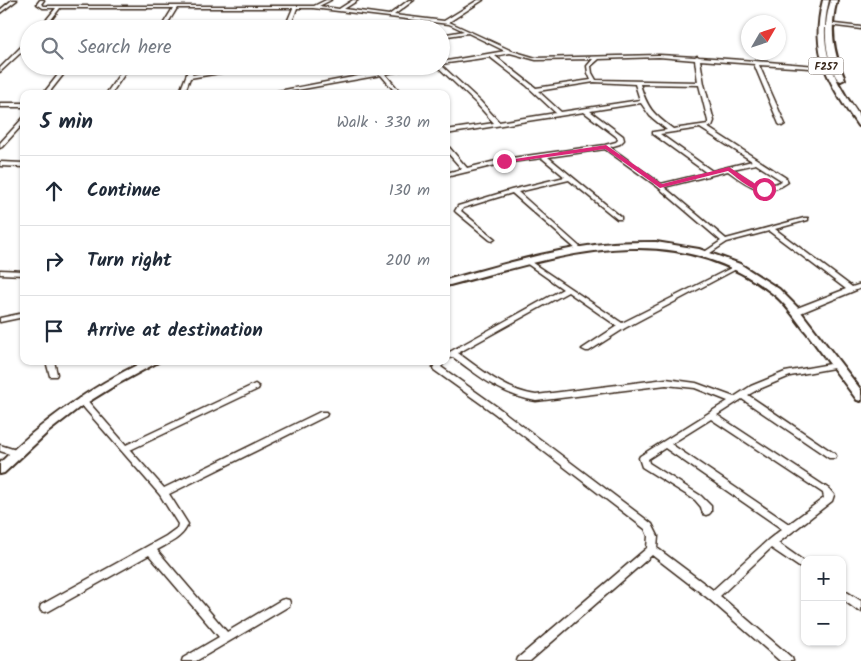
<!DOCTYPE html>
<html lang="en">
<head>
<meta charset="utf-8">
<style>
	:root { --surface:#fff; --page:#f2f2f3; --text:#1f2937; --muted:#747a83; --line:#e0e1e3 }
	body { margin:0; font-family:Kalam,sans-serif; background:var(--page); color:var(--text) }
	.controls { position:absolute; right:15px; bottom:15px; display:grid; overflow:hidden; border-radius:10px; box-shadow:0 1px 4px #0004 }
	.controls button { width:45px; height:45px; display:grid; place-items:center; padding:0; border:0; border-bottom:1px solid var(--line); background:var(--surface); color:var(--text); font:25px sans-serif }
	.compass { position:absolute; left:741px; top:15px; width:45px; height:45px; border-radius:50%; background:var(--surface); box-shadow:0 1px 4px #0004; rotate:51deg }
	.stop { position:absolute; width:15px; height:15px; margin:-11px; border:4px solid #db2777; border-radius:50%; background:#fff }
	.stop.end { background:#db2777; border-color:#fff; box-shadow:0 1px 5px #0008 }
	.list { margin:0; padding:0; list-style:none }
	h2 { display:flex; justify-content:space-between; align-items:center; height:65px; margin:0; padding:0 20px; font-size:21px }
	h2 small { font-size:16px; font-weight:400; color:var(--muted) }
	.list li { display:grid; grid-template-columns:32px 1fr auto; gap:15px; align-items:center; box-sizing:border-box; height:70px; padding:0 20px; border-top:1px solid var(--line) }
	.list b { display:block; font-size:19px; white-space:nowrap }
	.list em { font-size:16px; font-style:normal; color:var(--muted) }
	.icon { flex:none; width:28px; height:28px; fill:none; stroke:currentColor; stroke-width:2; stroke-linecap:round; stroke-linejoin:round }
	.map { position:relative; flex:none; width:861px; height:661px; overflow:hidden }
	.search { position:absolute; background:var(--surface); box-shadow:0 1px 4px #0004; left:20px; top:20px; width:430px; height:55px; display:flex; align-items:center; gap:12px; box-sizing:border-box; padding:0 18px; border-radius:28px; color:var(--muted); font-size:19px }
	.panel { position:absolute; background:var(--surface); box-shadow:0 1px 4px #0004; left:20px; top:90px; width:430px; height:275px; border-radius:10px }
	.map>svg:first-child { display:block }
</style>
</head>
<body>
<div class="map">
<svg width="861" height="661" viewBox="0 0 861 661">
	<rect width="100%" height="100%" fill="#fff"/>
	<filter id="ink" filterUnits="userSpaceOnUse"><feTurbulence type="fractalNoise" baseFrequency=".02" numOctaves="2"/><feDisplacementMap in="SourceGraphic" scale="10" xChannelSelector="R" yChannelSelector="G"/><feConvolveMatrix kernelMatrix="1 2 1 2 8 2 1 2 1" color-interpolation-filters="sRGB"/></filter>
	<g filter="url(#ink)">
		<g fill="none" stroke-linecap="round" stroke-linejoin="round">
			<defs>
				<g id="street">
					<polygon points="12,0 17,0 0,13 0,10"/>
					<path d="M40,0H44L41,4L44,6H314L326,0H331L319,6L339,9L353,0H358L344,9L389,15L409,0H414L394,15L444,21L478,0H483L449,22L512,51L536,58L659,55L695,57L697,56L699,57L755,61L829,67V69H827L759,65L785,124L782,126L779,124L754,64L700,60L704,84L714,121L712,126L707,127L786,178L788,182C765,199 747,185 728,171L664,187L726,239L804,218H808V220L775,229L852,287L861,284V288L798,314H792L791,312L792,310L846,289L769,231L727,242L707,255H703L702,254L703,253L721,241L658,187L605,149L548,157L621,217V219H617L569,180L518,192L581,248L582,249L581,250H577L512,193L463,208L461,211L495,239L492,241L490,240L456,212L455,211L458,206L511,190L565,177L542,158L504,163L446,177V173L462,169L446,151V145L448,146L467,168L504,159L605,145L616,142L618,140L617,137L584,112L446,134V130L494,123L476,103L437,66L441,65L480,101L499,122L556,113L526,85L490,57L441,64V62L505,51L468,33L441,37V35L464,31L449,24L313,8H297L290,27L332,28L334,29L45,27L44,29H39L56,8H43L37,4ZM60,8H173L162,26L47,25ZM177,8H293L285,27L166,26ZM510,53L536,60L593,59L587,66L588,73L591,80L536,88L495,56ZM659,57L695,60L698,82L596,80L592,73L591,66L599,59ZM594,82L635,84L640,100L561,112L538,91ZM640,84L699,85L708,121V124L673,129C653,114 647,108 640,84ZM641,103L650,116L667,130L653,132V134L707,173L661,184L610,147L620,144L624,140L623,136L590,111ZM700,128L752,161L712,171L660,134ZM756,164L781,180L782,181C760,191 751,182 733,169Z"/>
					<polygon points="826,23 861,27 861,29 828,25 826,25"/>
					<polygon points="27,41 29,41 29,45 0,72 0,68"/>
					<polygon points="65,66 70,66 48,94 43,94"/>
					<polygon points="125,66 130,66 111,94 106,94"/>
					<polygon points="190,66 195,66 192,75 248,66 261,66 190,78 184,94 179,94"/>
					<polygon points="411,66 423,66 385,74 402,94 397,94 381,75 275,94 263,94"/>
					<rect x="0" y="103" width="24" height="4"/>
					<polygon points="24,117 24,123 2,147 0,148 0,143"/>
					<polygon points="0,162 24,163 24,167 0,166"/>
					<path d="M528,260L622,323L735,266L737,265L740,267L625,328L589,351H586L582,349L617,326L568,292L458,353C483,371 506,391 536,395L666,379L696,383L734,397L751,386L785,372L836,363H839L840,365L839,367L790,376L757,390L748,395L835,454L836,456L835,458H829L742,399L717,415L829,489L834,495L832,501L778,543L805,562V571L771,548L720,596L792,658L793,661H780L709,599L652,555L530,661H517L518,658L647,548L648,536L645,529L494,413L434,370L433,368L437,361H445L441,367L500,409L652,524L658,536L657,548L713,590L768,540L782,529L665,448L648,459L649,463L701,496L711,506V512L709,514L706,515L703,514L701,507L695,500L642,467L639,458L640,456L728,401L695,388L666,385L536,401C502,395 480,377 453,357L446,359V354L563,289L526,263L525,262L526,261ZM711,419L823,493L824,498L789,524L671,444Z"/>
					<polygon points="0,270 24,271 24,275 0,274"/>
					<polygon points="24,313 24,317 0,322 0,318"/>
					<polygon points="46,361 54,361 57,374 56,376 50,376"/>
					<path d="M255,384L259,387L258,389L130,450L164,488L320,412H326L327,414L326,416L169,494L188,524C183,538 169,543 157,550L227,632L281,600L285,599L289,600L290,603L289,606L196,661H182L183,658L219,637L149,555L49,611L45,612L41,611L40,608L41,605L166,536L177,528L178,524L160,495L79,402L78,400L79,398H85L126,445Z"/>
					<polygon points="0,445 19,451 20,453 19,455 16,456 0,451"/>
					<polygon points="842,589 861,601 861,611 857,610 842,599"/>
				</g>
				<g id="secondary">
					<path d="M656,242L699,249L740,264L779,289L798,308L861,390V401L857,400C840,377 823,355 807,333C796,320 786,303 772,293C668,214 559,257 446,286V280C501,265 556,248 613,243C627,242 641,242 656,242Z"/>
					<path d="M145,361H160L114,386L80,407L48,432L4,473L0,474V463C43,420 91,387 145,361Z"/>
				</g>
				<g id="primary">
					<path d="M823,0H829C820,37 826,64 846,96C852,106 861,114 861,126H858C829,83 809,53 823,0Z"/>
					<path d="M831,0H837C829,28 833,53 845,79L841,81C835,79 834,71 831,65C824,43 824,22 831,0Z"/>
				</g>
			</defs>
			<use href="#street" stroke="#3b2a1e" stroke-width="3"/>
			<use href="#secondary" stroke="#3b2a1e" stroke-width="4"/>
			<use href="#primary" stroke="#3b2a1e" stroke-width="4"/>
			<use href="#street" fill="#fff" fill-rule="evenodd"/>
			<use href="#secondary" fill="#fff" fill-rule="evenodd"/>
			<use href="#primary" fill="#fff" fill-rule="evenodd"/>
		</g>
	</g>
	<path fill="#db2777" d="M606,145L662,184L729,167L760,187L768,189C756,196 738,178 728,171L660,188L605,149L504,163L501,161Z"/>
	<g text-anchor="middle" stroke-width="4" stroke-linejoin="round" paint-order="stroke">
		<rect fill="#fff" stroke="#766a62" stroke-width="1" x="808.5" y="57.5" width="35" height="17" rx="4"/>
		<g font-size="11" font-weight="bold" fill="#3b2a1e">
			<text x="826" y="70">F257</text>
		</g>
	</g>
</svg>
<div class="controls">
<button>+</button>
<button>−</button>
</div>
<svg class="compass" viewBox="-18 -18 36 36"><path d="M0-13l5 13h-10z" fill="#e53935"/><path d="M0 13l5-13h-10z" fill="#747a83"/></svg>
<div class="stop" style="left:764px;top:189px"></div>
<div class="stop end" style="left:504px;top:161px"></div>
<div class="search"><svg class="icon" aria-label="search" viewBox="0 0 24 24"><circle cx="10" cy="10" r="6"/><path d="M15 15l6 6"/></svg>Search here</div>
<section class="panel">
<h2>5 min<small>Walk · 330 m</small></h2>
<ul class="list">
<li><svg class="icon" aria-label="ahead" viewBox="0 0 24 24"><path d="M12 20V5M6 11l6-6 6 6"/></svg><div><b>Continue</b></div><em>130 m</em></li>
<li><svg class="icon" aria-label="right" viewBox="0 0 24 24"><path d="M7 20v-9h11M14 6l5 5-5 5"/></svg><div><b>Turn right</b></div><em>200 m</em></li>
<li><svg class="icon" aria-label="arrive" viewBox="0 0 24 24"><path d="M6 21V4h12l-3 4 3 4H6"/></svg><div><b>Arrive at destination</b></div></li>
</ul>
</section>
</div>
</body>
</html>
